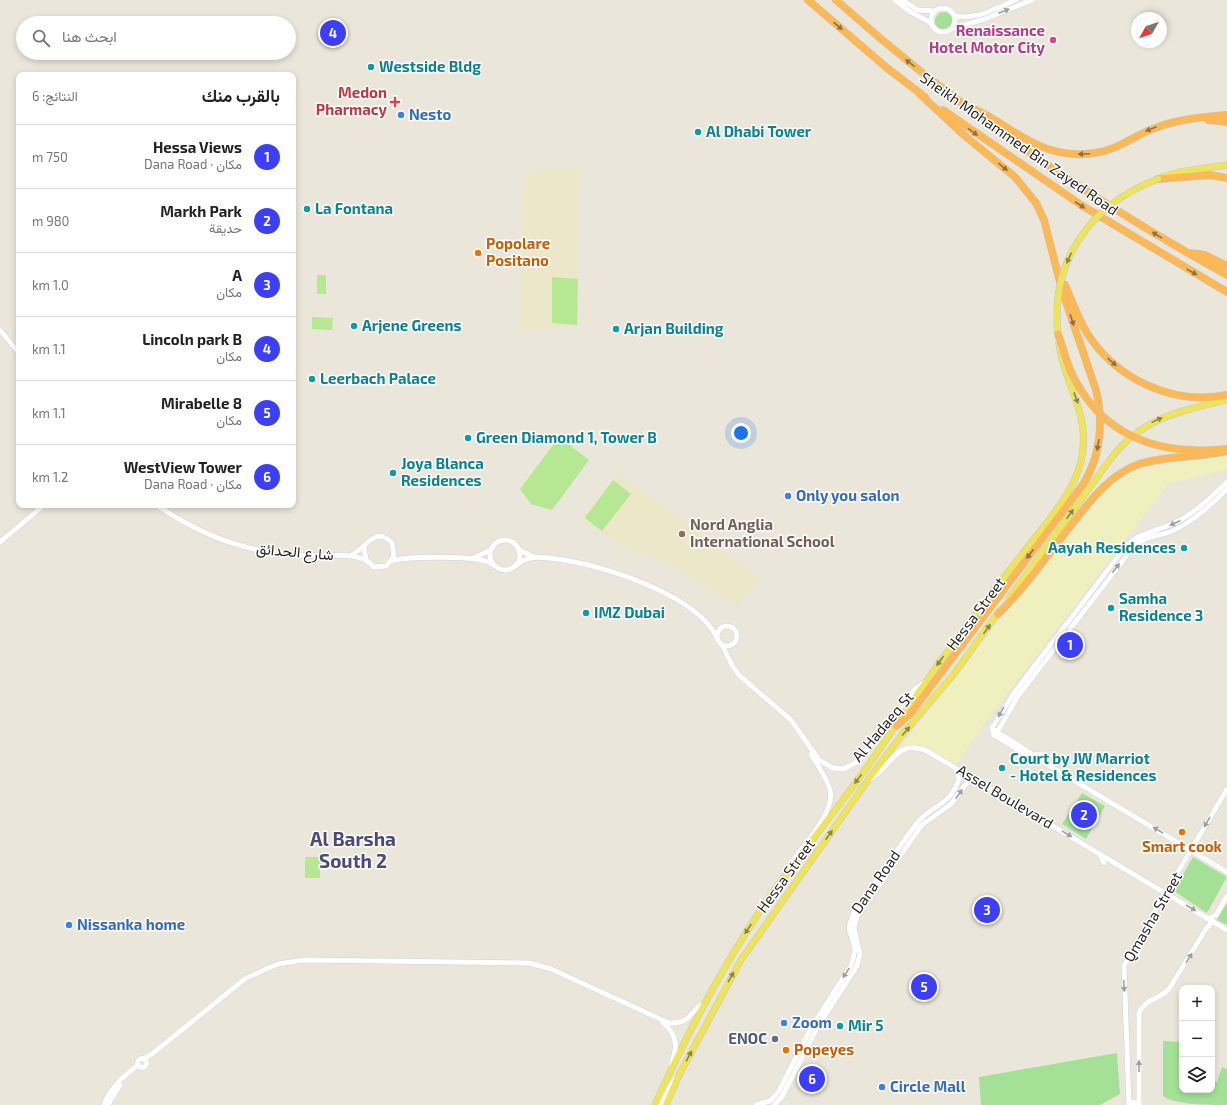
<!DOCTYPE html>
<html lang="ar">
<head>
<meta charset="utf-8">
<style>
	:root { --surface:#fff; --page:#f6f6f6; --text:#222; --muted:#767676; --line:#e0e0e0; --accent:#3c3ff6 }
	body { margin:0; font-family:"Exo 2",Vazirmatn,sans-serif; background:var(--page); color:var(--text); direction:rtl }
	.controls { position:absolute; right:12px; bottom:12px; display:grid; overflow:hidden; border-radius:8px; box-shadow:0 2px 6px #0003 }
	.controls button { width:36px; height:36px; display:grid; place-items:center; padding:0; border:0; border-bottom:1px solid var(--line); background:var(--surface); color:var(--text); font:20px sans-serif }
	.compass { position:absolute; left:1131px; top:12px; width:36px; height:36px; border-radius:50%; background:var(--surface); box-shadow:0 2px 6px #0003; rotate:230deg }
	.you { position:absolute; left:741px; top:433px; width:14px; height:14px; margin:-10px; border:3px solid #fff; border-radius:50%; background:#1a73e8; box-shadow:0 0 0 6px #1a73e833 }
	.badge { display:grid; place-items:center; width:26px; height:26px; border-radius:50%; background:var(--accent); color:#fff; font-size:13px; font-weight:700 }
	.pin { position:absolute; translate:-50% -50%; border:2px solid #fff; box-shadow:0 1px 4px #0006 }
	.list { margin:0; padding:0; list-style:none }
	h2 { display:flex; justify-content:space-between; align-items:center; height:52px; margin:0; padding:0 16px; font-size:17px }
	h2 small { font-size:13px; font-weight:400; color:var(--muted) }
	.list li { display:grid; grid-template-columns:26px 1fr auto; gap:12px; align-items:center; box-sizing:border-box; height:64px; padding:0 16px; border-top:1px solid var(--line) }
	.list b { display:block; font-size:15px; white-space:nowrap }
	.list p { margin:0; font-size:13px; white-space:nowrap; color:var(--muted) }
	.list em { font-size:13px; font-style:normal; color:var(--muted) }
	.icon { flex:none; width:22px; height:22px; fill:none; stroke:currentColor; stroke-width:2; stroke-linecap:round; stroke-linejoin:round }
	.map { position:relative; flex:none; width:1227px; height:1105px; overflow:hidden; direction:ltr }
	.search { position:absolute; background:var(--surface); box-shadow:0 2px 6px #0003; left:16px; top:16px; width:280px; height:44px; display:flex; align-items:center; gap:10px; box-sizing:border-box; padding:0 14px; border-radius:22px; color:var(--muted); font-size:15px }
	.panel { position:absolute; background:var(--surface); box-shadow:0 2px 6px #0003; left:16px; top:72px; width:280px; height:436px; border-radius:8px; direction:rtl }
	.map>svg:first-child { display:block }
</style>
</head>
<body>
<div class="map">
<svg width="1227" height="1105" viewBox="0 0 1227 1105">
	<rect width="100%" height="100%" fill="#ebe6da"/>
	<g fill="#ece7c9">
		<polygon points="539,168 579,168 577,325 519,330 523,183"/>
		<polygon points="618,472 761,578 738,607 673,567 622,547 602,532 580,520"/>
	</g>
	<g fill="#a4e197">
		<circle cx="944" cy="21" r="9"/>
		<polygon points="1082,793 1105,806 1086,839 1062,824"/>
		<polygon points="1193,857 1227,877 1207,913 1174,891"/>
		<polygon points="1227,903 1227,925 1217,920"/>
		<path d="M1163,1041L1182,1042L1179,1075L1182,1076V1090H1212V1081L1217,1082L1222,1067L1227,1069V1105C1209,1105 1175,1105 1163,1096Z"/>
		<polygon points="1117,1053 1120,1094 1100,1105 981,1105 979,1077"/>
	</g>
	<polygon fill="#eff0bd" points="1227,456 1227,470 1169,483 986,721 955,766 923,747 913,745 900,748 1045,562 1111,485 1133,471 1146,467"/>
	<g fill="#b6e893">
		<rect x="317" y="275" width="9" height="19"/>
		<polygon points="552,277 578,279 577,325 552,323"/>
		<polygon points="312,317 333,318 332,330 312,329"/>
		<polygon points="559,437 589,460 552,510 531,504 520,489"/>
		<polygon points="613,480 631,494 602,531 585,518"/>
		<rect x="305" y="857" width="15" height="21"/>
	</g>
	<g fill="none" stroke-linecap="round" stroke-linejoin="round">
		<defs>
			<g id="tertiary">
				<polyline points="895,0 909,11 931,23"/>
				<polyline points="902,0 918,10 935,11"/>
				<circle cx="943" cy="20" r="12"/>
				<path d="M955,16C975,21 998,7 1016,0"/>
				<polyline points="953,28 985,19 1032,0"/>
				<polyline points="0,330 19,353"/>
				<path d="M157,505C198,534 246,552 296,555C315,557 350,552 366,560"/>
				<circle cx="505" cy="555" r="15"/>
				<polyline points="0,542 44,505"/>
				<polyline points="519,550 534,557"/>
				<path d="M351,555C365,550 375,524 392,543L394,556L386,566L374,567L366,560L364,547"/>
				<polyline points="474,558 490,550"/>
				<path d="M391,561C407,556 481,555 492,564"/>
				<path d="M517,565C530,553 548,558 563,560C606,566 698,596 717,638"/>
				<circle cx="727" cy="636" r="10"/>
				<polyline points="722,645 733,667 740,676 791,720 819,760 833,768 844,769 858,761 916,688 925,682"/>
				<path d="M992,728L1014,693L1126,546C1140,532 1159,531 1176,522C1197,512 1211,497 1227,482"/>
				<polyline points="992,728 994,735 1037,761"/>
				<polyline points="994,730 1034,755 1041,754"/>
				<path d="M995,736L1018,696L1135,545C1144,537 1158,536 1170,532C1193,522 1210,506 1227,489"/>
				<polyline points="1038,759 1227,872"/>
				<path d="M869,780C892,768 894,738 927,751L1227,930"/>
				<polyline points="1100,854 1104,863"/>
				<path d="M789,870L791,863C803,846 836,811 830,790C827,778 818,766 811,754"/>
				<polyline points="1208,919 1216,915 1227,896"/>
				<path d="M662,1022C671,1029 677,1039 675,1051C674,1057 671,1061 672,1067"/>
				<circle cx="142" cy="1063" r="4.5"/>
				<path d="M143,1059L152,1054L246,978L278,964L304,960L529,963L551,969L669,1023C694,1024 690,1008 703,1005"/>
				<polyline points="1139,1104 1133,1102 1129,1105 1124,966 1138,940 1227,789"/>
				<path d="M104,1105C110,1087 124,1076 138,1065"/>
				<polyline points="108,1105 120,1085"/>
				<path d="M756,1105L770,1101L778,1093L810,1030L852,964L855,949L849,928L853,914C874,883 895,852 917,823C932,804 950,807 959,779L956,769"/>
				<polyline points="774,1105 782,1097 817,1028 857,966 860,954 854,928 857,916 922,825 951,804 966,784 974,779"/>
				<path d="M1139,1105V1013C1144,1000 1160,999 1169,989L1206,929L1213,921"/>
			</g>
			<polyline id="secondary" points="660,1105 669,1088 677,1078"/>
			<g id="primary">
				<polyline points="1162,177 1179,172 1227,165"/>
				<path d="M1009,598L1112,457C1144,417 1180,411 1227,400"/>
				<path d="M655,1105C688,1031 726,959 773,892C802,852 833,814 862,774C892,732 920,689 950,648C975,614 1001,581 1027,548C1047,522 1073,494 1081,461C1092,413 1064,386 1059,343"/>
				<polyline points="666,1105 678,1077 741,960 868,780 901,736 954,674 1000,610"/>
			</g>
			<g id="motorway">
				<polyline points="808,0 887,68 925,97"/>
				<path d="M836,0C955,106 1087,198 1227,275"/>
				<polyline points="943,110 1081,205 1227,292"/>
				<path d="M976,110C1001,121 1022,141 1048,149C1072,157 1100,156 1122,144C1134,138 1145,131 1158,127C1180,119 1204,117 1227,115"/>
				<polyline points="1208,120 1227,122"/>
				<polyline points="1158,179 1210,175 1227,178"/>
				<polyline points="1190,253 1205,255 1227,266"/>
				<path d="M1065,285C1072,301 1078,318 1087,333C1116,379 1173,406 1227,395"/>
				<path d="M998,614C1026,587 1048,554 1072,524C1091,500 1109,475 1139,464C1167,455 1198,458 1227,451"/>
				<path d="M896,726L910,714L1084,483C1101,453 1104,423 1096,390L1062,290L1044,220L1036,203L1015,177L965,136L921,95"/>
			</g>
		</defs>
		<use href="#tertiary" stroke="#cfd0e1" stroke-width="6"/>
		<use href="#secondary" stroke="#cfd0e1" stroke-width="6"/>
		<use href="#primary" stroke="#c7c7c7" stroke-width="7"/>
		<use href="#motorway" stroke="#c7c7c7" stroke-width="8"/>
		<use href="#tertiary" stroke="#fff" stroke-width="5"/>
		<use href="#secondary" stroke="#fff" stroke-width="5.5"/>
		<use href="#primary" stroke="#ede45c" stroke-width="6"/>
		<use href="#motorway" stroke="#fbb855" stroke-width="7"/>
		<defs>
			<path id="primary-bridge" d="M1058,334C1050,260 1091,204 1158,179"/>
			<path id="motorway-bridge" d="M1058,334C1063,347 1066,361 1072,374C1103,438 1161,456 1227,449"/>
		</defs>
		<use href="#primary-bridge" stroke="#c7c7c7" stroke-width="7" stroke-linecap="butt"/>
		<use href="#motorway-bridge" stroke="#c7c7c7" stroke-width="8" stroke-linecap="butt"/>
		<use href="#primary-bridge" stroke="#ede45c" stroke-width="6"/>
		<use href="#motorway-bridge" stroke="#fbb855" stroke-width="7"/>
	</g>
	<defs><path id="oneway-solid" d="M-6-.8H1V-3.2L6.5 0L1 3.2V.8H-6Z"/></defs>
	<g fill="#9e9e9e">
		<use href="#oneway-solid" transform="translate(1004 11) rotate(-21)"/>
		<use href="#oneway-solid" transform="translate(1175 523) rotate(155)"/>
		<use href="#oneway-solid" transform="translate(1116 568) rotate(-52)"/>
		<use href="#oneway-solid" transform="translate(1001 712) rotate(120)"/>
		<use href="#oneway-solid" transform="translate(959 794) rotate(-55)"/>
		<use href="#oneway-solid" transform="translate(1207 822) rotate(120)"/>
		<use href="#oneway-solid" transform="translate(1158 830) rotate(-149)"/>
		<use href="#oneway-solid" transform="translate(1067 834) rotate(31)"/>
		<use href="#oneway-solid" transform="translate(1191 908) rotate(31)"/>
		<use href="#oneway-solid" transform="translate(1189 958) rotate(-59)"/>
		<use href="#oneway-solid" transform="translate(846 973) rotate(123)"/>
		<use href="#oneway-solid" transform="translate(1124 986) rotate(87)"/>
		<use href="#oneway-solid" transform="translate(1139 1066) rotate(-91)"/>
	</g>
	<g fill="#92703e">
		<use href="#oneway-solid" transform="translate(838 26) rotate(41)"/>
		<use href="#oneway-solid" transform="translate(910 63) rotate(-142)"/>
		<use href="#oneway-solid" transform="translate(1151 129) rotate(158)"/>
		<use href="#oneway-solid" transform="translate(973 132) rotate(36)"/>
		<use href="#oneway-solid" transform="translate(1084 154) rotate(177)"/>
		<use href="#oneway-solid" transform="translate(1003 167) rotate(39)"/>
		<use href="#oneway-solid" transform="translate(1080 205) rotate(33)"/>
		<use href="#oneway-solid" transform="translate(1157 235) rotate(-148)"/>
		<use href="#oneway-solid" transform="translate(1192 272) rotate(29)"/>
		<use href="#oneway-solid" transform="translate(1072 320) rotate(72)"/>
		<use href="#oneway-solid" transform="translate(1112 362) rotate(42)"/>
		<use href="#oneway-solid" transform="translate(1098 445) rotate(100)"/>
		<use href="#oneway-solid" transform="translate(1030 554) rotate(127)"/>
	</g>
	<g fill="#8a8642">
		<use href="#oneway-solid" transform="translate(1069 258) rotate(114)"/>
		<use href="#oneway-solid" transform="translate(1076 398) rotate(70)"/>
		<use href="#oneway-solid" transform="translate(1157 420) rotate(-26)"/>
		<use href="#oneway-solid" transform="translate(1070 514) rotate(-54)"/>
		<use href="#oneway-solid" transform="translate(987 629) rotate(-54)"/>
		<use href="#oneway-solid" transform="translate(940 661) rotate(126)"/>
		<use href="#oneway-solid" transform="translate(906 731) rotate(-50)"/>
		<use href="#oneway-solid" transform="translate(858 779) rotate(127)"/>
		<use href="#oneway-solid" transform="translate(829 835) rotate(-55)"/>
		<use href="#oneway-solid" transform="translate(748 929) rotate(123)"/>
		<use href="#oneway-solid" transform="translate(731 977) rotate(-60)"/>
		<use href="#oneway-solid" transform="translate(689 1056) rotate(-62)"/>
	</g>
	<circle fill="#d1479c" stroke="#fff" stroke-width="1.5" cx="1053" cy="40" r="4"/>
	<g fill="#0f9aa8" stroke="#fff" stroke-width="1.5">
		<circle cx="371" cy="67" r="4"/>
		<circle cx="698" cy="132" r="4"/>
		<circle cx="307" cy="209" r="4"/>
		<circle cx="354" cy="326" r="4"/>
		<circle cx="616" cy="329" r="4"/>
		<circle cx="312" cy="379" r="4"/>
		<circle cx="468" cy="438" r="4"/>
		<circle cx="393" cy="473" r="4"/>
		<circle cx="1184" cy="548" r="4"/>
		<circle cx="1111" cy="608" r="4"/>
		<circle cx="586" cy="613" r="4"/>
		<circle cx="1002" cy="768" r="4"/>
		<circle cx="840" cy="1026" r="4"/>
	</g>
	<path fill="#e0444e" stroke="#fff" stroke-width="1.5" d="M393 96h4v4h4v4h-4v4h-4v-4h-4v-4h4z"/>
	<g fill="#3f7fe0" stroke="#fff" stroke-width="1.5">
		<circle cx="401" cy="115" r="4"/>
		<circle cx="788" cy="496" r="4"/>
		<circle cx="69" cy="925" r="4"/>
		<circle cx="784" cy="1023" r="4"/>
		<circle cx="882" cy="1087" r="4"/>
	</g>
	<g fill="#e8710a" stroke="#fff" stroke-width="1.5">
		<circle cx="478" cy="253" r="4"/>
		<circle cx="1182" cy="832" r="4"/>
		<circle cx="786" cy="1050" r="4"/>
	</g>
	<circle fill="#8d6e63" stroke="#fff" stroke-width="1.5" cx="682" cy="534" r="4"/>
	<circle fill="#5c6f8a" stroke="#fff" stroke-width="1.5" cx="775" cy="1039" r="4"/>
	<g text-anchor="middle" stroke-width="3" stroke-linejoin="round" paint-order="stroke">
		<g font-size="15" font-weight="bold" fill="#b23c85" stroke="#fff" text-anchor="end">
			<text x="1045" y="36">Renaissance<tspan x="1045" dy="17">Hotel Motor City</tspan></text>
		</g>
		<g font-size="15" font-weight="bold" fill="#0d838f" stroke="#fff" text-anchor="start">
			<text x="379" y="72">Westside Bldg</text>
			<text x="706" y="137">Al Dhabi Tower</text>
			<text x="315" y="214">La Fontana</text>
			<text x="362" y="331">Arjene Greens</text>
			<text x="624" y="334">Arjan Building</text>
			<text x="320" y="384">Leerbach Palace</text>
			<text x="476" y="443">Green Diamond 1, Tower B</text>
			<text x="401" y="469">Joya Blanca<tspan x="401" dy="17">Residences</tspan></text>
			<text x="1176" y="553" text-anchor="end">Aayah Residences</text>
			<text x="1119" y="604">Samha<tspan x="1119" dy="17">Residence 3</tspan></text>
			<text x="594" y="618">IMZ Dubai</text>
			<text x="1010" y="764">Court by JW Marriot<tspan x="1010" dy="17">- Hotel &amp; Residences</tspan></text>
			<text x="848" y="1031">Mir 5</text>
		</g>
		<g font-size="15" font-weight="bold" fill="#be3a42" stroke="#fff" text-anchor="end">
			<text x="387" y="98">Medon<tspan x="387" dy="17">Pharmacy</tspan></text>
		</g>
		<g font-size="15" font-weight="bold" fill="#366cbe" stroke="#fff" text-anchor="start">
			<text x="409" y="120">Nesto</text>
			<text x="796" y="501">Only you salon</text>
			<text x="77" y="930">Nissanka home</text>
			<text x="792" y="1028">Zoom</text>
			<text x="890" y="1092">Circle Mall</text>
		</g>
		<g font-size="15" fill="#282828" stroke="#fff">
			<text transform="translate(1019 144) rotate(35)" y="5">Sheikh Mohammed Bin Zayed Road</text>
			<text transform="translate(295 552) rotate(5)" y="5">شارع الحدائق</text>
			<text transform="translate(976 614) rotate(-53)" y="5">Hessa Street</text>
			<text transform="translate(883 727) rotate(-50)" y="5">Al Hadaeq St</text>
			<text transform="translate(1005 797) rotate(31)" y="5">Assel Boulevard</text>
			<text transform="translate(786 876) rotate(-54)" y="5">Hessa Street</text>
			<text transform="translate(876 882) rotate(-55)" y="5">Dana Road</text>
			<text transform="translate(1153 917) rotate(-60)" y="5">Qmasha Street</text>
		</g>
		<g font-size="15" font-weight="bold" fill="#c56008" stroke="#fff" text-anchor="start">
			<text x="486" y="249">Popolare<tspan x="486" dy="17">Positano</tspan></text>
			<text x="1182" y="852" text-anchor="middle">Smart cook</text>
			<text x="794" y="1055">Popeyes</text>
		</g>
		<g font-size="15" font-weight="bold" fill="#785e54" stroke="#fff" text-anchor="start">
			<text x="690" y="530">Nord Anglia<tspan x="690" dy="17">International School</tspan></text>
		</g>
		<g font-size="15" font-weight="bold" fill="#4e5e75" stroke="#fff" text-anchor="end">
			<text x="767" y="1044">ENOC</text>
		</g>
		<g font-size="19" font-weight="bold" fill="#4a4b78" stroke="#fff">
			<text x="353" y="846">Al Barsha<tspan x="353" dy="22">South 2</tspan></text>
		</g>
	</g>
</svg>
<div class="controls">
<button>+</button>
<button>−</button>
<button><svg class="icon" aria-label="layers" viewBox="0 0 24 24"><path d="M12 4l9 5-9 5-9-5zM3 14l9 5 9-5"/></svg></button>
</div>
<svg class="compass" viewBox="-18 -18 36 36"><path d="M0-13l5 13h-10z" fill="#e53935"/><path d="M0 13l5-13h-10z" fill="#767676"/></svg>
<div class="you"></div>
<div class="pin badge" style="left:1070px;top:645px">1</div>
<div class="pin badge" style="left:1084px;top:815px">2</div>
<div class="pin badge" style="left:987px;top:910px">3</div>
<div class="pin badge" style="left:333px;top:33px">4</div>
<div class="pin badge" style="left:924px;top:987px">5</div>
<div class="pin badge" style="left:812px;top:1079px">6</div>
<div class="search"><svg class="icon" aria-label="search" viewBox="0 0 24 24"><circle cx="10" cy="10" r="6"/><path d="M15 15l6 6"/></svg>ابحث هنا</div>
<section class="panel">
<h2>بالقرب منك<small>النتائج: 6</small></h2>
<ul class="list">
<li><span class="badge">1</span><div><b>Hessa Views</b><p>مكان · Dana Road</p></div><em>750 m</em></li>
<li><span class="badge">2</span><div><b>Markh Park</b><p>حديقة</p></div><em>980 m</em></li>
<li><span class="badge">3</span><div><b>A</b><p>مكان</p></div><em>1.0 km</em></li>
<li><span class="badge">4</span><div><b>Lincoln park B</b><p>مكان</p></div><em>1.1 km</em></li>
<li><span class="badge">5</span><div><b>Mirabelle 8</b><p>مكان</p></div><em>1.1 km</em></li>
<li><span class="badge">6</span><div><b>WestView Tower</b><p>مكان · Dana Road</p></div><em>1.2 km</em></li>
</ul>
</section>
</div>
</body>
</html>
